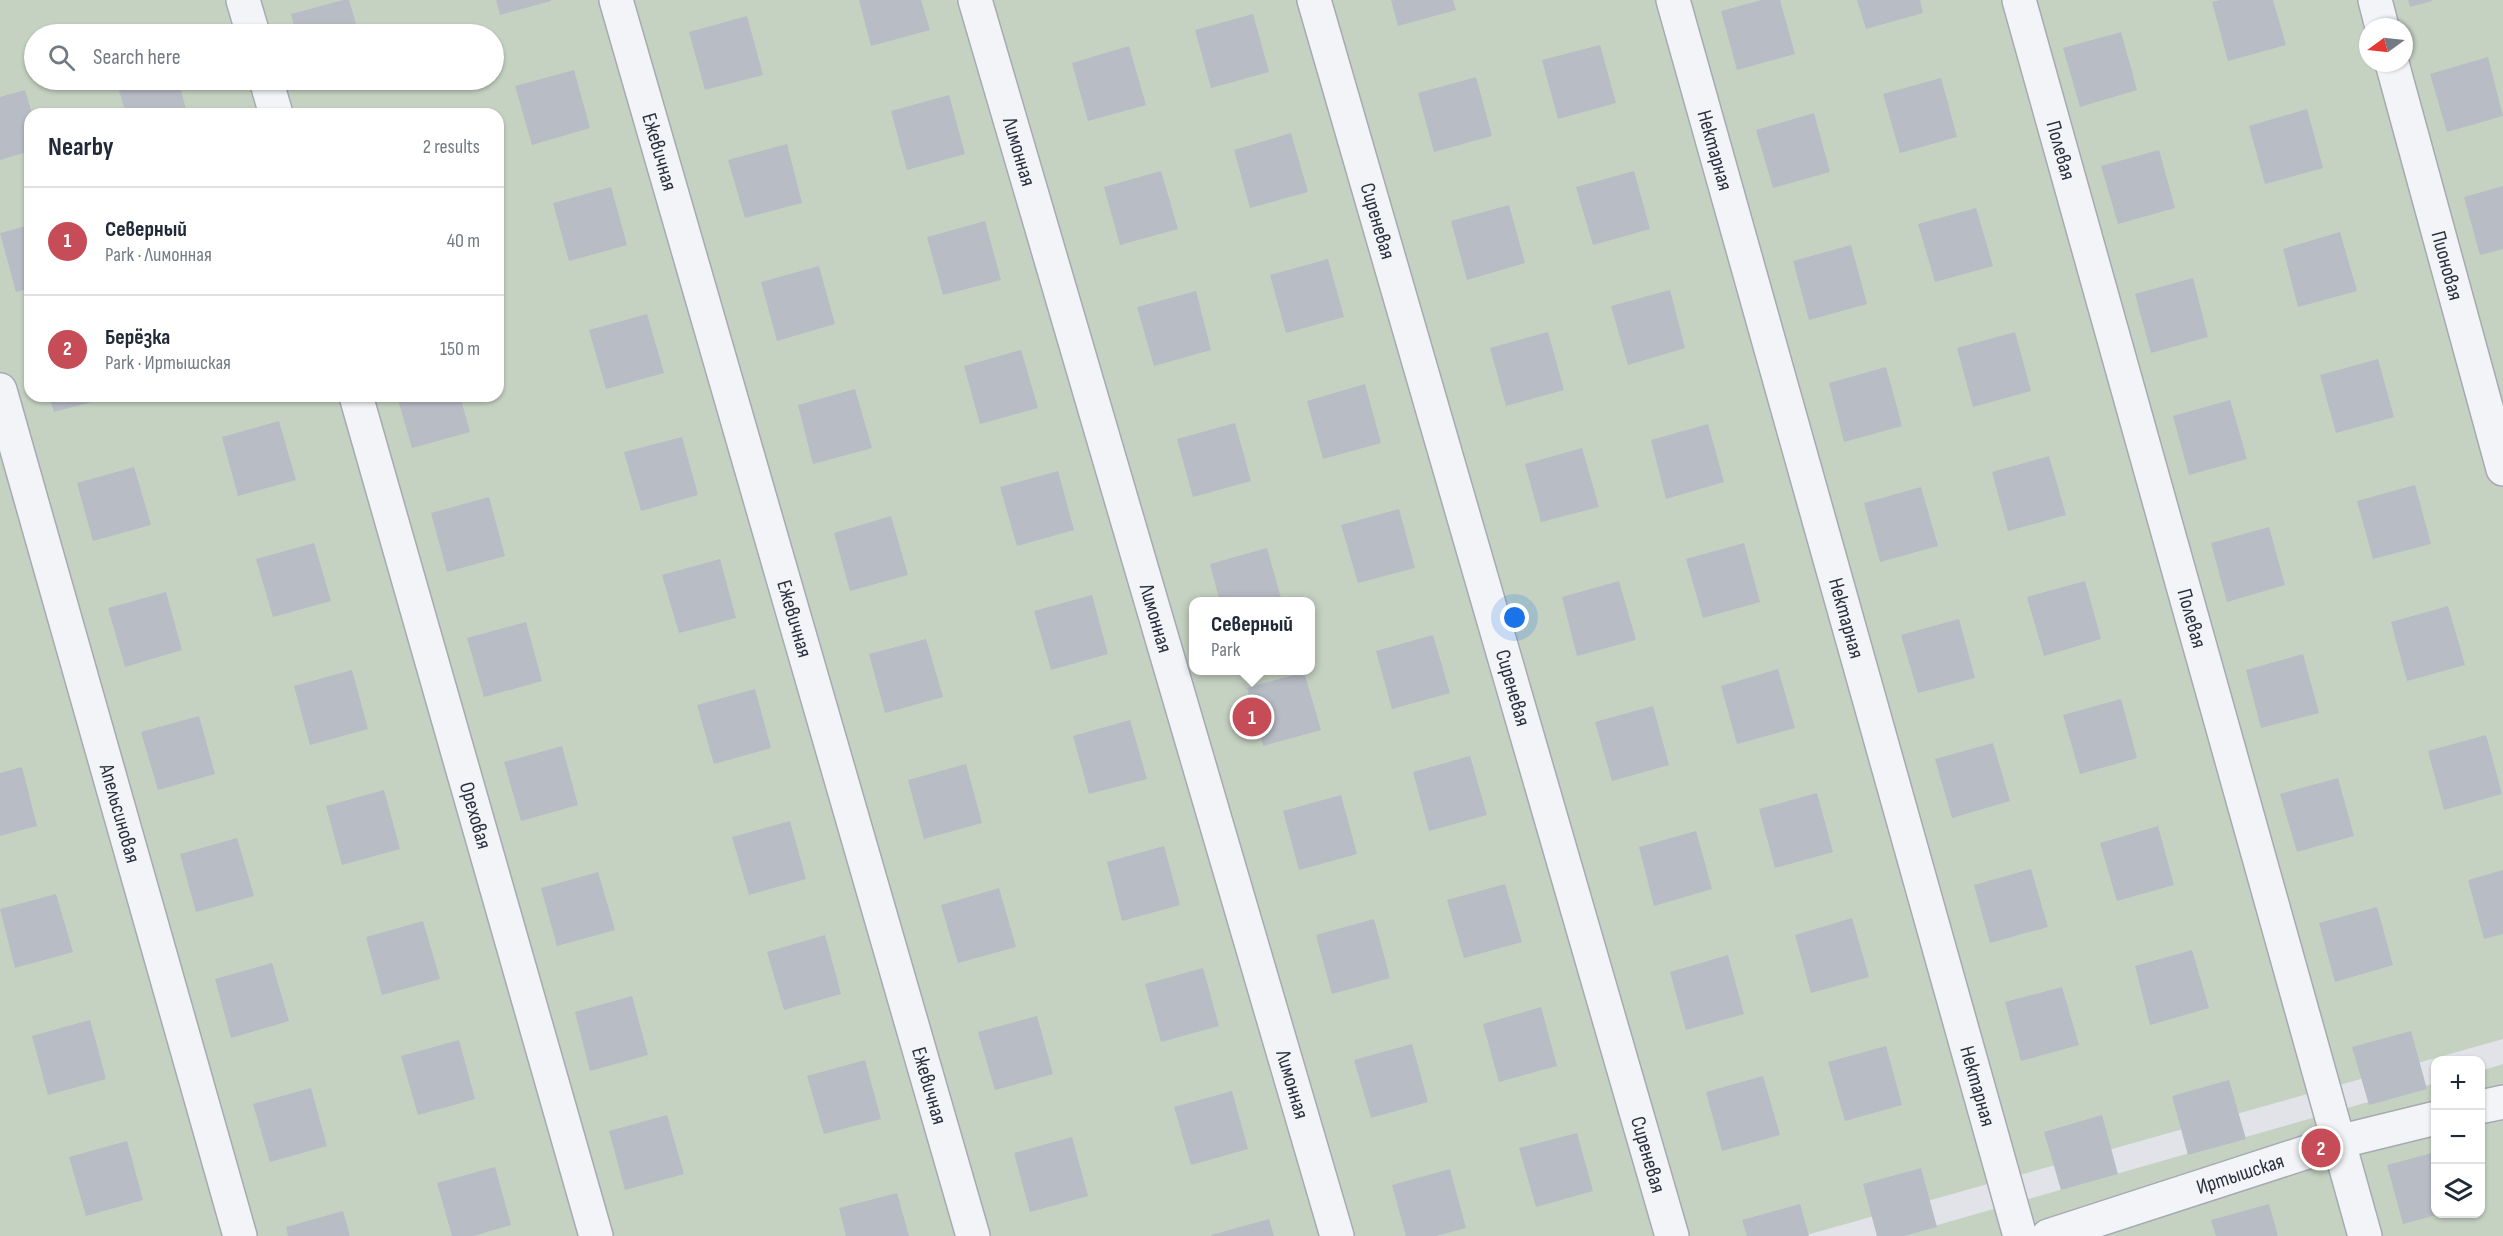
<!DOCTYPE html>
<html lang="en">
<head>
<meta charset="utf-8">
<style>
	:root { --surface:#fff; --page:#f2f2f3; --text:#1f2937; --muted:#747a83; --line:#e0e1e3; --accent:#c64d57 }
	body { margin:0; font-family:"Sofia Sans Condensed",sans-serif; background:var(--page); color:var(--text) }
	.controls { position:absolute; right:18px; bottom:18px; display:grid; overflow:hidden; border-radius:12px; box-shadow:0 2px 4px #0004 }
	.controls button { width:54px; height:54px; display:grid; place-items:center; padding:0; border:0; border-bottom:2px solid var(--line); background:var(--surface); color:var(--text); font:30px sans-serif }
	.compass { position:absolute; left:2359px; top:18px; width:54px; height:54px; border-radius:50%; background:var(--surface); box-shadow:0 2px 4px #0004; rotate:255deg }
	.you { position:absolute; left:1515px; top:618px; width:21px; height:21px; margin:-15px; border:4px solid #fff; border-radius:50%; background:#1a73e8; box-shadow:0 0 0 9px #1a73e833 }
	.badge { display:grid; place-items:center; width:39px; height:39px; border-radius:50%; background:var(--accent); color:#fff; font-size:20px; font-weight:700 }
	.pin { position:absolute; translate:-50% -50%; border:3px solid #fff; box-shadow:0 2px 6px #0006 }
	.popup { position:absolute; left:1189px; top:597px; width:126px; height:78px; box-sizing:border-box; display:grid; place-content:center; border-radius:12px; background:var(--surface); filter:drop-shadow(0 2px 4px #0005); font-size:20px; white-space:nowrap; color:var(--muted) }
	.popup b { font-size:22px; color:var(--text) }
	.popup::after { content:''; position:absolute; left:50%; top:100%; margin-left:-12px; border:12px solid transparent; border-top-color:var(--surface) }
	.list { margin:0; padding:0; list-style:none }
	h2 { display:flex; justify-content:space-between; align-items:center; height:78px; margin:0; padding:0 24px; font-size:26px }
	h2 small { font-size:20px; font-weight:400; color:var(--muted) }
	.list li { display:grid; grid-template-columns:39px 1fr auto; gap:18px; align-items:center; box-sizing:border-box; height:108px; padding:0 24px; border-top:2px solid var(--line) }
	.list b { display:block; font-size:22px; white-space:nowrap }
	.list p { margin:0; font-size:20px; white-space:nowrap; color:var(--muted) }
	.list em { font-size:20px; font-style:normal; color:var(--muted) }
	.icon { flex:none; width:33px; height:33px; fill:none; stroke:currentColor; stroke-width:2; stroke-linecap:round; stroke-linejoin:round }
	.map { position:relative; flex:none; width:2503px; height:1236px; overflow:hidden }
	.search { position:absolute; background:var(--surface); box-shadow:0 2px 4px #0004; left:24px; top:24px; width:480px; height:66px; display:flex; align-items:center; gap:15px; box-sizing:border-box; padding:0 21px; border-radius:33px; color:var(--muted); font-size:22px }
	.panel { position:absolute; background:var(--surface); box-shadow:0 2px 4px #0004; left:24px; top:108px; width:480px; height:294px; border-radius:18px }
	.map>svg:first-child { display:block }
</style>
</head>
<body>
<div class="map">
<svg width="2503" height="1236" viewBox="0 0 2503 1236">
	<rect width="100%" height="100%" fill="#e1e3e8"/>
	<g fill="#c5d2c2" fill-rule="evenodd">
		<path d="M0,0H2503V1039L1803,1236H0ZM2368,27H2404V63H2368ZM34,34H494V80H34ZM30,114H498V396H30ZM1194,602H1310V670H1194Z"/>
		<polygon points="2503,1064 2503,1236 1899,1236 2435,1083 2436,1214 2480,1214 2481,1071"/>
	</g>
	<g fill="#b8bcc5">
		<polygon points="343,0 349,0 359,34 296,34 291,14"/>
		<polygon points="496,0 551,0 551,1 500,15"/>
		<polygon points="859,0 921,0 930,30 871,46"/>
		<polygon points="1391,0 1453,0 1456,10 1398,26"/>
		<polygon points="1761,0 1780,0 1795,54 1737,70 1721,11"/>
		<polygon points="1857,0 1920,0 1923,13 1866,29"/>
		<polygon points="2220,0 2273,0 2286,45 2228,61 2212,2"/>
		<polygon points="2408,0 2431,0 2432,1 2410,7"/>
		<polygon points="1253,14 1269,72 1211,88 1195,30"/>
		<polygon points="747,16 763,75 705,90 689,32"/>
		<polygon points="2121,32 2137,90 2080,107 2063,48"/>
		<polygon points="1600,45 1616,103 1558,119 1542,60"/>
		<polygon points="1129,46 1146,105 1088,121 1072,63"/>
		<polygon points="2488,57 2503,116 2447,132 2430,74"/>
		<polygon points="574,70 590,128 532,145 515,86"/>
		<polygon points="1476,77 1492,136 1434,152 1418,93"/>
		<polygon points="1941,78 1957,137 1900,153 1883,94"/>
		<polygon points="116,80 178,80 186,109 168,114 126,114"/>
		<polygon points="25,90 32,114 30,151 0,160 0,97"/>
		<polygon points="949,95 965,154 907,170 891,111"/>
		<polygon points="2307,109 2323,168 2265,184 2249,126"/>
		<polygon points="1814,113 1830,172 1773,188 1756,130"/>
		<polygon points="1291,133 1308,192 1250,208 1234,150"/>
		<polygon points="787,144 802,203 745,218 728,160"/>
		<polygon points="2159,150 2175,208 2118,224 2101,166"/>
		<polygon points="1161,171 1178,229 1120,245 1104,187"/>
		<polygon points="1634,171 1650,229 1593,245 1576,187"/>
		<polygon points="2503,186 2503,249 2480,255 2464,197"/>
		<polygon points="611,187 627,245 569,261 553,203"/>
		<polygon points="1509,205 1525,263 1467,280 1451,221"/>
		<polygon points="1976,208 1993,266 1935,282 1918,224"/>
		<polygon points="985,221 1001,280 943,295 927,237"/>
		<polygon points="30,225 30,288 16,292 0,233"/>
		<polygon points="2340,232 2357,291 2298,307 2283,249"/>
		<polygon points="1851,245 1867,304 1809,320 1793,261"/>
		<polygon points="1328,259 1344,317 1286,333 1270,275"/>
		<polygon points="819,266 835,324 777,341 761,282"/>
		<polygon points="2193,278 2208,337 2151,353 2135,294"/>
		<polygon points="1670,290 1685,348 1628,365 1611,306"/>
		<polygon points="1196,291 1211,350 1154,366 1137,307"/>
		<polygon points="647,314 664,373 606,389 589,330"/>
		<polygon points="1548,332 1564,390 1506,406 1490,348"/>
		<polygon points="2015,332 2031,391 1973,407 1957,348"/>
		<polygon points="1021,350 1038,408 980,424 964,366"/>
		<polygon points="2378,359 2394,417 2336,433 2320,375"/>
		<polygon points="1886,367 1902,426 1844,442 1829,383"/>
		<polygon points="1365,384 1381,443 1323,459 1307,401"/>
		<polygon points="855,389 872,448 813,464 798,405"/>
		<polygon points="49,396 111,396 111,397 54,412"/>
		<polygon points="397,396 460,396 470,432 412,448"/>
		<polygon points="2230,400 2247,459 2189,475 2173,416"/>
		<polygon points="279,421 296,480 238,496 222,437"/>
		<polygon points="1235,423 1251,481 1193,497 1177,439"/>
		<polygon points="1708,424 1724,482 1666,499 1651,440"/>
		<polygon points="682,437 698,495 641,511 624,452"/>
		<polygon points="1582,448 1599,507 1541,522 1525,464"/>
		<polygon points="2049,456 2066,515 2008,531 1992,472"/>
		<polygon points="134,467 151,525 93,541 77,483"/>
		<polygon points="1058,471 1074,530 1017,546 1000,487"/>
		<polygon points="2415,485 2431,544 2373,559 2357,501"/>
		<polygon points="1921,487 1938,546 1880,562 1864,503"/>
		<polygon points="489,497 505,556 447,572 431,513"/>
		<polygon points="1399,509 1415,568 1358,583 1341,525"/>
		<polygon points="891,516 908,575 850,591 834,533"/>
		<polygon points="2269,527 2285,585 2227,602 2211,543"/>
		<polygon points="314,543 331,601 273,617 256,559"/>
		<polygon points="1744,543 1760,602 1703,618 1686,559"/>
		<polygon points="1267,548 1282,602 1220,602 1210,564"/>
		<polygon points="720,559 736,618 679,633 662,575"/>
		<polygon points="1619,581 1636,640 1577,656 1562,597"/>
		<polygon points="2085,581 2101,639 2044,656 2027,597"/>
		<polygon points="166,592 182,650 125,667 108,608"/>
		<polygon points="1092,595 1108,654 1051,670 1034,611"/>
		<polygon points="2448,606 2465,665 2407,681 2391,622"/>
		<polygon points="1959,619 1975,678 1918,693 1901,635"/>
		<polygon points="526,622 542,681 484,697 467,638"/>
		<polygon points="1433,635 1450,693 1392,709 1376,651"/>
		<polygon points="926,639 943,697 885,713 869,654"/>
		<polygon points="2303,654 2319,713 2261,728 2246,670"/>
		<polygon points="1778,669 1795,728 1737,744 1721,686"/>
		<polygon points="352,670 368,729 310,745 294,686"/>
		<polygon points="1304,672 1321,730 1263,746 1247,688"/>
		<polygon points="755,689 771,748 714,764 697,705"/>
		<polygon points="2121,699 2137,758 2080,774 2063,715"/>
		<polygon points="1653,706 1669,765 1612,781 1595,722"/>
		<polygon points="199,716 215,774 158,790 141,732"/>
		<polygon points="1130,720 1147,779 1089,794 1073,736"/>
		<polygon points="2486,735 2502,794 2444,810 2428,751"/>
		<polygon points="1993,743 2010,801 1952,818 1935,759"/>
		<polygon points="562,746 578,805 521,821 504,762"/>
		<polygon points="1470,756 1487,815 1429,831 1413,772"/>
		<polygon points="966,764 982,823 924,839 908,780"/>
		<polygon points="22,767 37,826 0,836 0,773"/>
		<polygon points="2338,778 2354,836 2297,852 2280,794"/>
		<polygon points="384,790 400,849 342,865 326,806"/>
		<polygon points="1817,793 1833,852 1775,868 1759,809"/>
		<polygon points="1341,795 1357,854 1299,870 1283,811"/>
		<polygon points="790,821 806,879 749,895 732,837"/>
		<polygon points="2158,826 2174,885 2117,901 2100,843"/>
		<polygon points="1696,831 1712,889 1654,906 1639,847"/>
		<polygon points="237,838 254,896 196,912 180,854"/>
		<polygon points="1164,846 1180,905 1122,921 1107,862"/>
		<polygon points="2031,869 2048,927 1990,943 1974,885"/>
		<polygon points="2503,870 2503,934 2484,939 2468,880"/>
		<polygon points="598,872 615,930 557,946 541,888"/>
		<polygon points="1505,884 1522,942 1464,958 1447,900"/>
		<polygon points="999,888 1016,947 958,963 941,905"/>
		<polygon points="56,894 73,952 15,968 0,909"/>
		<polygon points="2377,907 2393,965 2335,982 2319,923"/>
		<polygon points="1852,918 1869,977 1811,993 1795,935"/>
		<polygon points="1374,919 1390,978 1332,994 1316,935"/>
		<polygon points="423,921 440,979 382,995 366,937"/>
		<polygon points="825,935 841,994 784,1010 767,952"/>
		<polygon points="2192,950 2209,1008 2150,1025 2135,966"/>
		<polygon points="1728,955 1744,1014 1686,1030 1670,972"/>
		<polygon points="272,963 289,1021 231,1038 215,979"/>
		<polygon points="1203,968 1219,1026 1161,1042 1145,984"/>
		<polygon points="2062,987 2079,1045 2021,1061 2005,1002"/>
		<polygon points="632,996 648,1055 590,1071 575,1012"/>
		<polygon points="1541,1007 1557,1066 1499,1082 1483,1024"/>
		<polygon points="1037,1016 1053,1074 995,1090 978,1032"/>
		<polygon points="90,1020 106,1079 48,1095 32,1036"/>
		<polygon points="2411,1031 2427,1089 2369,1105 2352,1047"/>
		<polygon points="459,1040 475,1099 418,1115 401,1056"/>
		<polygon points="1412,1044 1428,1102 1371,1118 1354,1060"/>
		<polygon points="1886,1046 1902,1105 1845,1121 1828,1062"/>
		<polygon points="865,1060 881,1119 824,1134 807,1076"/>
		<polygon points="1763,1076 1780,1135 1722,1151 1706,1092"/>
		<polygon points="2229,1080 2246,1139 2188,1155 2172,1096"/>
		<polygon points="311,1088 327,1146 270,1162 253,1104"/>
		<polygon points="1232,1091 1248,1149 1191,1165 1174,1107"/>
		<polygon points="667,1115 684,1174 625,1190 609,1131"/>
		<polygon points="2102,1115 2118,1174 2061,1190 2044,1132"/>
		<polygon points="1577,1133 1593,1191 1536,1207 1519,1148"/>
		<polygon points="1072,1137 1088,1196 1030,1212 1014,1153"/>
		<polygon points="127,1141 143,1200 86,1216 69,1157"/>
		<polygon points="2436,1152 2436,1215 2403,1224 2387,1165"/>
		<polygon points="495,1167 511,1225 473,1236 452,1236 437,1183"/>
		<polygon points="1921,1168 1937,1227 1904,1236 1877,1236 1863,1184"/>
		<polygon points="1450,1169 1466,1228 1436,1236 1406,1236 1392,1185"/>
		<polygon points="897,1193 909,1236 846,1236 839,1208"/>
		<polygon points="1800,1204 1809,1236 1747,1236 1742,1220"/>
		<polygon points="2269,1204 2278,1236 2216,1236 2211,1220"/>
		<polygon points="343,1211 350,1236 288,1236 286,1227"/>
		<polygon points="1269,1219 1274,1236 1212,1236 1211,1235"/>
	</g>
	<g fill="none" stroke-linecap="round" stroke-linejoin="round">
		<defs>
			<g id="street">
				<polyline points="243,0 253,34"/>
				<path id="s1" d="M616,0L973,1236"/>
				<path id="s2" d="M975,0L1337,1236"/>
				<path id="s3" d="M1314,0L1672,1236"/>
				<path id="s4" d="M1673,0L2020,1236"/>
				<path id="s5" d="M2019,0L2365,1236"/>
				<polyline points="2375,0 2382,27"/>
				<path id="s6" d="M2392,63L2503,469"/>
				<polyline points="266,80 276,114"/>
				<path id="s7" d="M0,390L240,1236"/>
				<path id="s8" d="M356,396L596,1236"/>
				<polyline points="2480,1107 2503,1102"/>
				<path id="s9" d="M2048,1236L2338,1142L2436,1118"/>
			</g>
		</defs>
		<use href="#street" stroke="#a6aab2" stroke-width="36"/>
		<use href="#street" stroke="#f3f4f7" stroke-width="33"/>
	</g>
	<g text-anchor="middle" stroke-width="4.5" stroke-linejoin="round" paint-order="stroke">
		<g font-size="21" fill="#2a303f" stroke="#f0f2f6">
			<text dy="7" stroke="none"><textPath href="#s4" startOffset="156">Нектарная</textPath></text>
			<text dy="7" stroke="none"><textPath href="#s5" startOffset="156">Полевая</textPath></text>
			<text dy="7" stroke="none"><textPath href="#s1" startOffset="158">Ежевичная</textPath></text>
			<text dy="7" stroke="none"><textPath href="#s2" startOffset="158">Лимонная</textPath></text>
			<text dy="7" stroke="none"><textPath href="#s3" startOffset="230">Сиреневая</textPath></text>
			<text dy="7" stroke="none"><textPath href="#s6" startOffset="210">Пионовая</textPath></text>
			<text dy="7" stroke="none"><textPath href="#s1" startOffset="644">Ежевичная</textPath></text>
			<text dy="7" stroke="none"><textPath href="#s2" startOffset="644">Лимонная</textPath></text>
			<text dy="7" stroke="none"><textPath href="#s4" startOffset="642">Нектарная</textPath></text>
			<text dy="7" stroke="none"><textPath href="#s5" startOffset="642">Полевая</textPath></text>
			<text dy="7" stroke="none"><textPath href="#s3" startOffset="716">Сиреневая</textPath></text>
			<text dy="7" stroke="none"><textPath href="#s7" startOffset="440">Апельсиновая</textPath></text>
			<text dy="7" stroke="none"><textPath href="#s8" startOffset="436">Ореховая</textPath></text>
			<text dy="7" stroke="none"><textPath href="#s2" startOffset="1130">Лимонная</textPath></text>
			<text dy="7" stroke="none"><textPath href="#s1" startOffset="1130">Ежевичная</textPath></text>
			<text dy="7" stroke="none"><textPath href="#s4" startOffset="1128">Нектарная</textPath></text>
			<text dy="7" stroke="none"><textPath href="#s3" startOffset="1202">Сиреневая</textPath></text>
			<text dy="7" stroke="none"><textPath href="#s9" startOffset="202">Иртышская</textPath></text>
		</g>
	</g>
</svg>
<div class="controls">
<button>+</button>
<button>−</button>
<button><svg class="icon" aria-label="layers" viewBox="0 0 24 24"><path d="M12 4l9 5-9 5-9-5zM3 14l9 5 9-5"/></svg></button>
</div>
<svg class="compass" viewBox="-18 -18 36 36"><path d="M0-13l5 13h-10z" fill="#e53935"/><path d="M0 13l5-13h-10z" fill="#747a83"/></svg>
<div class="you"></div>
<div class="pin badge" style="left:1252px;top:717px">1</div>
<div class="popup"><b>Северный</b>Park</div>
<div class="pin badge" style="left:2321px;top:1148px">2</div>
<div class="search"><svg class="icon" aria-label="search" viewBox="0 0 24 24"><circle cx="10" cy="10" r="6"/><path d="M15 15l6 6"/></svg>Search here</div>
<section class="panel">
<h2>Nearby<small>2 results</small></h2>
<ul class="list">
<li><span class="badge">1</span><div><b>Северный</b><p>Park · Лимонная</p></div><em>40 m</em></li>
<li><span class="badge">2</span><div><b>Берёзка</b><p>Park · Иртышская</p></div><em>150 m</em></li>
</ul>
</section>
</div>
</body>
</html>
